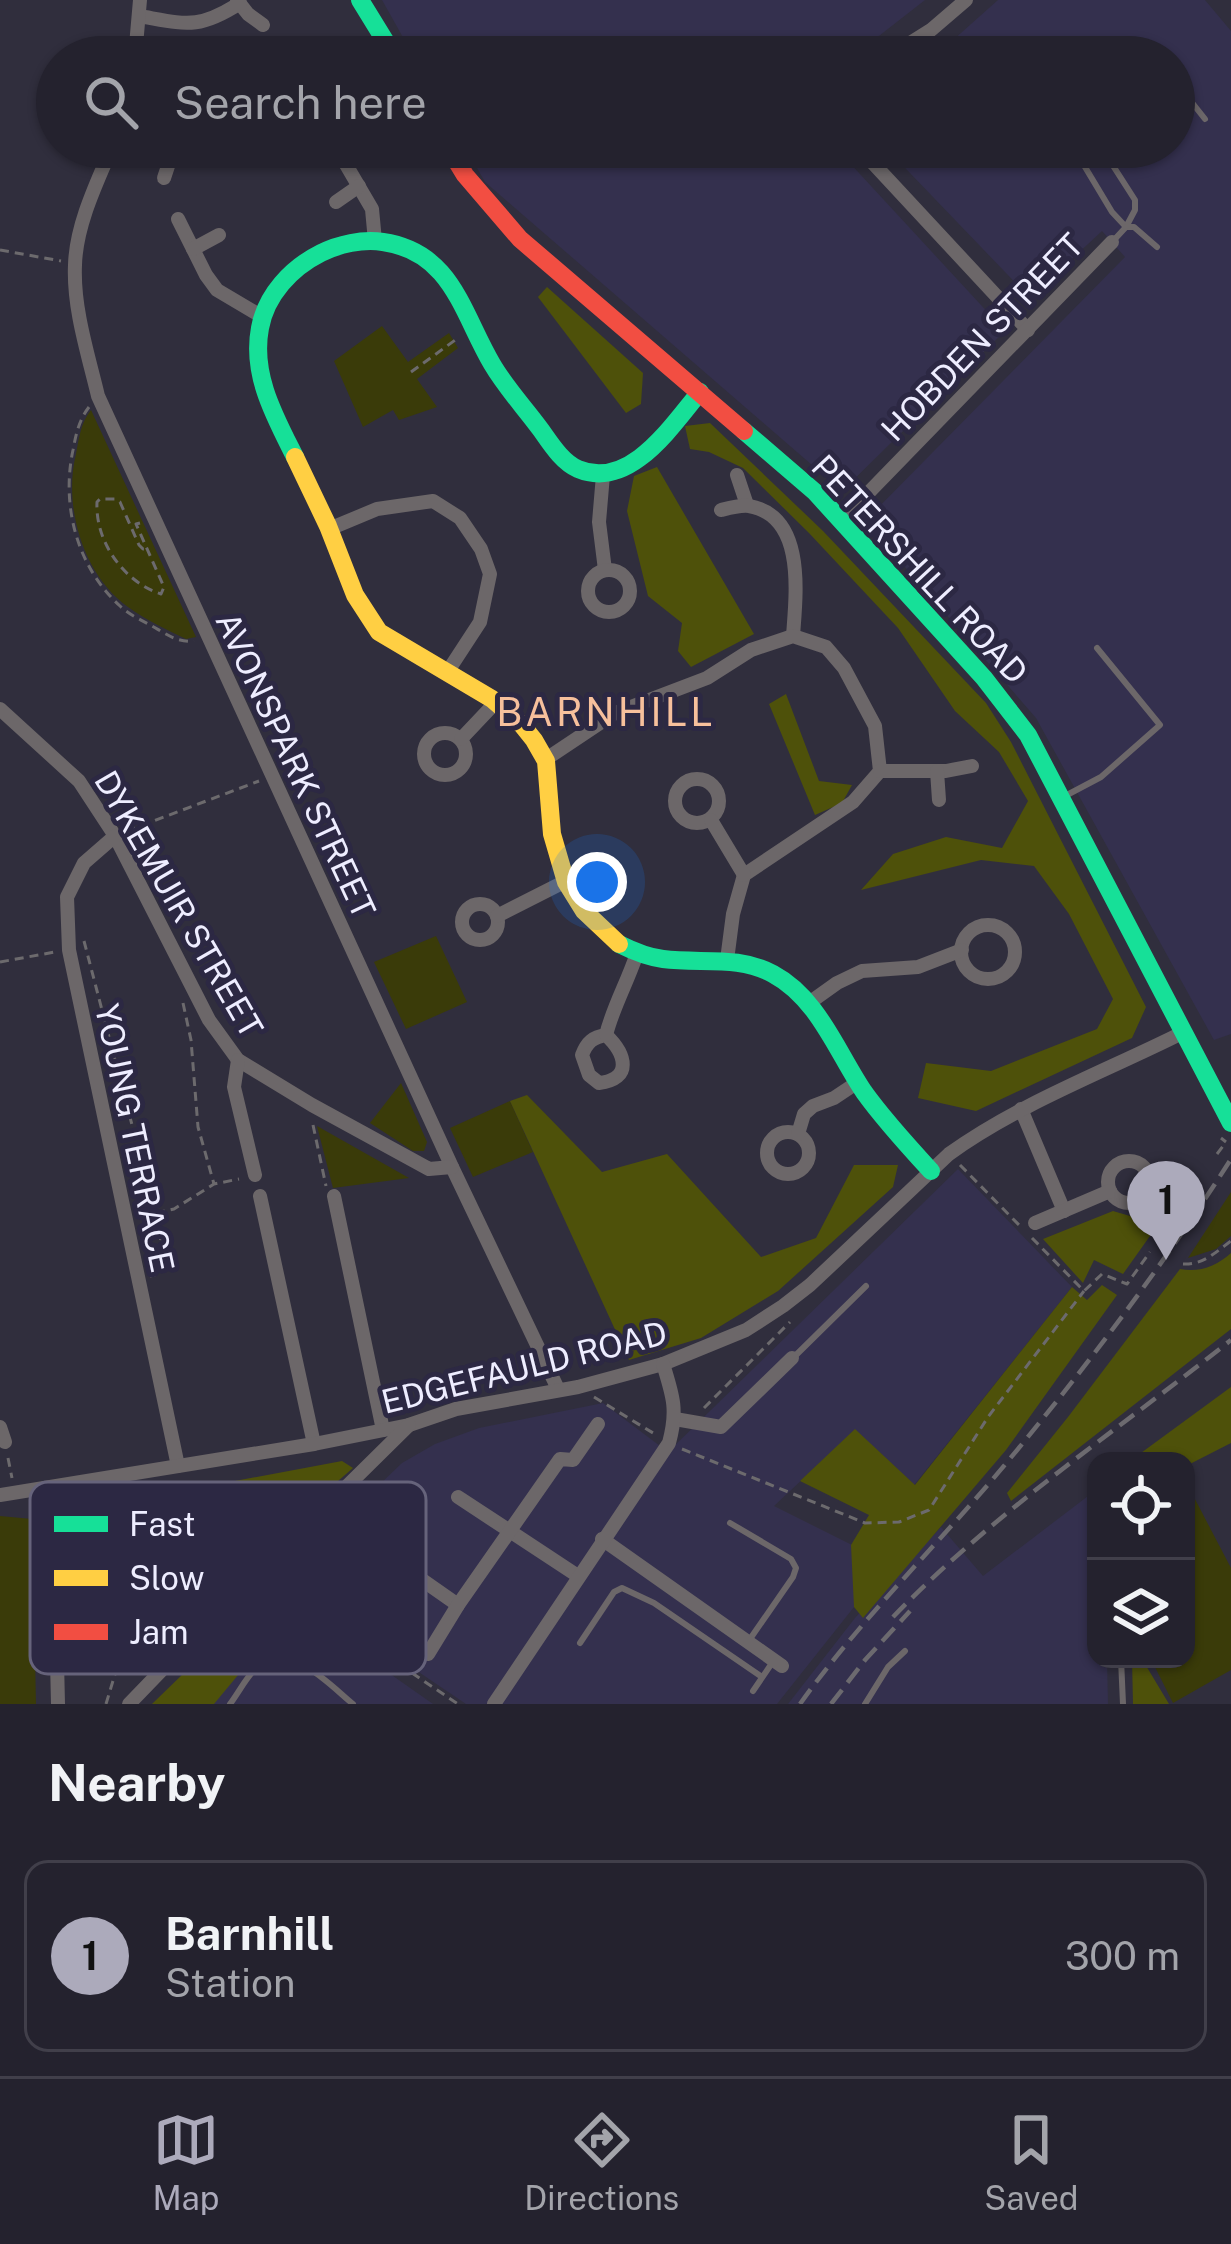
<!DOCTYPE html>
<html lang="en">
<head>
<meta charset="utf-8">
<style>
	:root { --surface:#24222e; --page:#302f3a; --text:#f1f3f6; --muted:#a3a4aa; --line:#413f4a; --accent:#acaabb }
	body { margin:0; font-family:"Public Sans",sans-serif; background:var(--page); color:var(--text) }
	.controls { position:absolute; right:36px; bottom:36px; display:grid; overflow:hidden; border-radius:24px; box-shadow:0 3px 9px #0004 }
	.controls button { width:108px; height:108px; display:grid; place-items:center; padding:0; border:0; border-bottom:3px solid var(--line); background:var(--surface); color:var(--text); font:60px sans-serif }
	.you { position:absolute; left:597px; top:882px; width:42px; height:42px; margin:-30px; border:9px solid #fff; border-radius:50%; background:#1a73e8; box-shadow:0 0 0 18px #1a73e833 }
	.badge { display:grid; place-items:center; width:78px; height:78px; border-radius:50%; background:var(--accent); color:#111; font-size:39px; font-weight:700 }
	.pin { position:absolute; translate:-50% -99px; filter:drop-shadow(0 3px 6px #0008) }
	.pin::after { content:''; position:absolute; top:63px; width:42px; height:36px; background:inherit; clip-path:polygon(0 0,100% 0,50% 100%) }
	.list { margin:0; padding:0; list-style:none }
	h2 { display:flex; justify-content:space-between; align-items:center; height:156px; margin:0; padding:0 48px; font-size:51px }
	h2 small { font-size:39px; font-weight:400; color:var(--muted) }
	.list li { display:grid; grid-template-columns:78px 1fr auto; gap:36px; align-items:center; box-sizing:border-box; height:192px; margin:0 24px 24px; padding:0 24px; border:3px solid var(--line); border-radius:24px }
	.list b { display:block; font-size:45px; white-space:nowrap }
	.list p { margin:0; font-size:39px; white-space:nowrap; color:var(--muted) }
	.list em { font-size:39px; font-style:normal; color:var(--muted) }
	.icon { flex:none; width:66px; height:66px; fill:none; stroke:currentColor; stroke-width:2; stroke-linecap:round; stroke-linejoin:round }
	.map { position:relative; flex:none; width:1231px; height:1704px; overflow:hidden }
	.search { position:absolute; background:var(--surface); box-shadow:0 3px 9px #0004; left:36px; right:36px; top:36px; height:132px; display:flex; align-items:center; gap:30px; box-sizing:border-box; padding:0 42px; border-radius:66px; color:var(--muted); font-size:45px }
	.sheet { height:372px; background:var(--surface) }
	nav { display:flex; justify-content:space-around; align-items:center; box-sizing:border-box; height:168px; border-top:3px solid var(--line); background:var(--surface); font-size:33px; color:var(--muted) }
	nav a { display:grid; justify-items:center; gap:6px }
	nav .on { color:var(--accent) }
	.map>svg:first-child { display:block }
</style>
</head>
<body>
<div class="map">
<svg width="1231" height="1704" viewBox="0 0 1231 1704">
	<rect width="100%" height="100%" fill="#302e3d"/>
	<g fill="#34304e">
		<polygon points="382,0 925,0 852,57 414,57"/>
		<polygon points="998,0 1205,0 1231,31 1231,1034 1214,1040 1036,718 865,521 1125,257 1102,231 1030,298 885,147 1174,147 1174,57 929,57 943,49"/>
		<polygon points="465,147 835,147 1005,331 842,491 485,182"/>
		<polygon points="958,1169 1072,1287 914,1485 855,1430 774,1506 882,1560 854,1607 777,1704 466,1704 281,1579 402,1463 435,1444 479,1428 603,1403 668,1452"/>
		<polygon points="1096,1490 1096,1659 1107,1659 1108,1704 788,1704 855,1618 941,1527 983,1576"/>
		<polygon points="272,1591 433,1704 169,1704"/>
	</g>
	<g fill="#3a3b09">
		<polygon points="382,326 408,362 449,333 458,348 417,379 437,407 399,420 393,410 363,427 334,361"/>
		<path d="M91,410L196,637L186,639C167,630 146,620 128,607C83,575 63,506 76,454C79,438 81,422 91,410Z"/>
		<polygon points="436,936 467,1002 406,1029 374,962"/>
		<polygon points="401,1083 427,1142 424,1151 413,1151 370,1123"/>
		<polygon points="510,1101 533,1152 473,1177 450,1128"/>
		<polygon points="317,1126 409,1178 333,1188"/>
		<polygon points="1231,1192 1231,1236 1216,1249 1188,1258"/>
		<polygon points="1186,1482 1231,1568 1231,1670 1173,1703 1151,1659 1186,1659"/>
		<polygon points="0,1516 32,1519 36,1704 0,1704"/>
	</g>
	<g fill="#4e510a">
		<polygon points="547,287 643,373 641,404 626,413 538,297"/>
		<polygon points="710,423 823,531 986,703 1011,742 1146,1007 1132,1038 976,1111 918,1098 926,1063 991,1071 1097,1029 1113,999 1069,914 1034,866 981,860 861,890 893,854 946,837 1002,848 1028,801 999,752 955,711 898,628 809,533 743,468 709,452 690,449 685,426"/>
		<polygon points="657,467 754,634 691,667 678,651 682,623 648,596 627,511 634,476"/>
		<polygon points="786,694 819,781 852,785 842,803 815,815 769,704"/>
		<polygon points="527,1095 602,1172 667,1154 761,1257 816,1238 854,1165 898,1165 893,1187 778,1291 701,1338 629,1360 510,1101"/>
		<polygon points="1174,1172 1189,1181 1123,1274 1094,1260 1083,1283 1043,1239 1113,1211 1130,1216 1148,1209 1155,1193 1156,1177"/>
		<path d="M1231,1253V1329L1011,1501L1007,1493L1068,1417L1180,1269C1199,1273 1217,1266 1231,1253Z"/>
		<polygon points="1102,1285 1117,1295 1006,1450 863,1618 854,1607 851,1545 869,1515 800,1481 855,1429 915,1485 1072,1287 1087,1300"/>
		<polygon points="1231,1387 1231,1443 1186,1466 1186,1461 1130,1461"/>
		<polygon points="342,1461 353,1468 293,1520 183,1544 192,1623 158,1649 99,1626 74,1511"/>
		<polygon points="220,1638 253,1657 214,1704 152,1704"/>
		<polygon points="1132,1659 1142,1659 1169,1704 1133,1704"/>
	</g>
	<g fill="none" stroke-linecap="round" stroke-linejoin="round">
		<g stroke="#6c6a6d" stroke-width="3" stroke-dasharray="9 6" stroke-linecap="butt">
			<polyline points="0,250 61,261"/>
			<polyline points="411,372 458,338"/>
			<path d="M89,407C79,420 76,434 73,450C61,506 77,567 120,606C128,614 141,620 152,626C166,634 178,643 194,641"/>
			<path d="M140,523L136,524L164,587L161,594C124,582 95,542 97,502L100,499H115L120,502L139,545L143,549H147"/>
			<polyline points="127,831 259,781"/>
			<polyline points="84,941 161,1236 156,1275 150,1276"/>
			<polyline points="0,962 55,952"/>
			<polyline points="183,1003 191,1040 198,1127 214,1184"/>
			<polyline points="313,1125 326,1186"/>
			<polyline points="1217,1154 1226,1142 1221,1138"/>
			<polyline points="960,1165 1021,1227"/>
			<polyline points="156,1213 174,1209 214,1184 239,1179"/>
			<polyline points="1032,1238 1084,1291 1102,1274 1127,1284 1150,1252"/>
			<path d="M1183,1264C1203,1265 1216,1252 1231,1241"/>
			<polyline points="594,1397 658,1436"/>
			<polyline points="704,1408 790,1322"/>
			<polyline points="682,1449 865,1523 899,1522 929,1510 988,1417 1084,1291"/>
			<polyline points="8,1458 12,1478"/>
			<polyline points="275,1581 458,1704"/>
			<polyline points="106,1704 173,1482"/>
		</g>
		<g stroke="#6c6769" stroke-width="6">
			<path d="M1102,57C1121,48 1133,44 1151,57"/>
			<polyline points="1174,80 1205,119"/>
			<polyline points="1073,147 1112,212 1126,227 1135,210 1135,200 1101,147"/>
			<polyline points="1114,240 1126,227 1134,227 1157,247"/>
			<polyline points="1065,796 1101,777 1160,725 1097,648"/>
			<polyline points="795,1356 866,1286"/>
			<polyline points="730,1523 791,1559 796,1568 793,1577 750,1639"/>
			<polyline points="580,1643 614,1592 622,1588 654,1603 762,1677"/>
			<polyline points="1121,1659 1123,1704"/>
			<polyline points="753,1691 772,1663"/>
			<path d="M230,1704C239,1692 248,1674 260,1664C289,1640 331,1686 353,1704"/>
			<polyline points="865,1704 888,1667 905,1651"/>
		</g>
		<g stroke="#6c6769" stroke-width="14">
			<polyline points="237,0 248,14 263,25"/>
			<path d="M139,16C186,24 198,30 240,3"/>
			<polyline points="135,57 140,0"/>
			<polyline points="888,57 931,30 966,0"/>
			<path d="M112,147C97,182 76,225 75,265C73,308 88,354 98,396L452,1167L558,1389"/>
			<polyline points="139,147 186,161"/>
			<polyline points="858,147 1028,330"/>
			<polyline points="341,156 372,209 375,241"/>
			<polyline points="164,178 171,157"/>
			<polyline points="336,202 359,186"/>
			<polyline points="178,219 206,275 217,290 261,316"/>
			<polyline points="193,249 219,235"/>
			<polyline points="603,475 599,522 605,570"/>
			<polyline points="737,475 747,505"/>
			<path d="M721,510C729,508 740,505 749,506C806,516 796,594 793,636"/>
			<polyline points="841,521 1112,242"/>
			<polyline points="329,529 377,509 433,501 460,518 481,549 490,574 480,622 448,671"/>
			<circle cx="609" cy="591" r="21"/>
			<polyline points="0,709 79,781 115,836 209,1020 238,1060 312,1105 429,1169 452,1167"/>
			<circle cx="445" cy="754" r="21"/>
			<polyline points="461,739 496,702"/>
			<polyline points="546,759 615,713 707,678 751,650 793,636 826,647 844,668 875,726 880,771 853,802 744,875 733,914 727,960"/>
			<polyline points="880,771 946,771 972,766"/>
			<polyline points="937,771 939,800"/>
			<circle cx="697" cy="801" r="22"/>
			<polyline points="711,820 744,875"/>
			<polyline points="115,836 84,863 67,897 69,950 178,1466"/>
			<circle cx="480" cy="922" r="18"/>
			<polyline points="497,916 564,882"/>
			<circle cx="988" cy="952" r="27"/>
			<polyline points="809,1003 837,983 862,971 918,967 962,950"/>
			<path d="M606,1035C626,1054 633,1079 599,1083L589,1075L582,1055C587,1042 593,1037 606,1035Z"/>
			<path d="M606,1035C613,1007 627,983 636,956"/>
			<polyline points="238,1060 234,1087 255,1175"/>
			<polyline points="1021,1109 1064,1211"/>
			<circle cx="788" cy="1153" r="21"/>
			<polyline points="798,1134 804,1114 813,1106 834,1098 858,1082"/>
			<circle cx="1129" cy="1182" r="21"/>
			<polyline points="260,1196 314,1444"/>
			<polyline points="334,1196 383,1430"/>
			<polyline points="1035,1223 1110,1191"/>
			<polyline points="675,1419 721,1427 792,1358"/>
			<polyline points="0,1427 5,1442"/>
			<polyline points="53,1487 58,1704"/>
			<path d="M0,1495L314,1444L409,1425L456,1409L578,1387L663,1364L746,1330L783,1306L810,1285L949,1154C1020,1103 1104,1072 1182,1033"/>
			<polyline points="458,1497 578,1576"/>
			<polyline points="602,1539 782,1666"/>
			<polyline points="408,1570 458,1605"/>
			<polyline points="428,1654 458,1605 560,1459 573,1460 598,1424"/>
			<polyline points="129,1704 186,1645 409,1425"/>
			<path d="M494,1704L669,1443C678,1410 673,1396 663,1364"/>
		</g>
		<g stroke="#16e098" stroke-width="18">
			<polyline points="360,0 395,57"/>
			<polyline points="744,431 815,492 984,678 1028,735 1231,1123"/>
			<path d="M295,457C275,417 251,375 260,328C266,295 291,268 321,253C339,244 362,239 383,242C452,252 462,313 492,364C506,388 525,408 541,430C551,444 562,462 578,469C630,491 672,425 700,392"/>
			<path d="M619,944C633,951 647,957 663,959C701,964 738,955 773,974C818,998 837,1052 864,1092C884,1120 908,1146 931,1171"/>
		</g>
		<polyline stroke="#ffcf43" stroke-width="18" points="295,457 328,526 355,595 379,632 492,699 522,725 534,740 546,761 552,834 566,882 584,911 619,944"/>
		<polyline stroke="#f24e42" stroke-width="18" points="448,147 465,175 520,239 744,431"/>
		<g stroke="#6c6a6f" stroke-width="4.5" stroke-dasharray="18 9" stroke-linecap="butt">
			<path d="M893,1617C994,1512 1118,1430 1231,1340"/>
			<path d="M800,1704C862,1617 940,1543 1008,1461C1088,1365 1164,1264 1231,1159"/>
			<polyline points="831,1704 865,1660 910,1611"/>
		</g>
	</g>
	<g text-anchor="middle" stroke-width="10" stroke-linejoin="round" paint-order="stroke">
		<g font-size="33" fill="#eeedff" stroke="#2c2843">
			<text transform="translate(982 337) rotate(-46)" y="12">HOBDEN STREET</text>
			<text transform="translate(920 569) rotate(47)" y="12">PETERSHILL ROAD</text>
			<text transform="translate(296 765) rotate(65)" y="12">AVONSPARK STREET</text>
			<text transform="translate(179 904) rotate(60)" y="12">DYKEMUIR STREET</text>
			<text transform="translate(135 1138) rotate(78)" y="12">YOUNG TERRACE</text>
			<text transform="translate(524 1367) rotate(-14)" y="12">EDGEFAULD ROAD</text>
		</g>
		<g font-size="39" letter-spacing="3" fill="#f7c09c" stroke="#2c2843">
			<text x="606" y="726">BARNHILL</text>
		</g>
	</g>
	<rect x="30" y="1482" width="396" height="192" rx="18" fill="#2c2843" stroke="#66637b" stroke-width="3"/>
	<rect x="54" y="1516" width="54" height="16" fill="#16e098"/>
	<rect x="54" y="1570" width="54" height="16" fill="#ffcf43"/>
	<rect x="54" y="1624" width="54" height="16" fill="#f24e42"/>
	<g font-size="33" fill="#eeedff">
		<text x="129" y="1536">Fast</text>
		<text x="129" y="1590">Slow</text>
		<text x="129" y="1644">Jam</text>
	</g>
</svg>
<div class="controls">
<button><svg class="icon" aria-label="locate" viewBox="0 0 24 24"><circle cx="12" cy="12" r="6"/><path d="M12 2v4M12 18v4M2 12h4M18 12h4"/></svg></button>
<button><svg class="icon" aria-label="layers" viewBox="0 0 24 24"><path d="M12 4l9 5-9 5-9-5zM3 14l9 5 9-5"/></svg></button>
</div>
<div class="you"></div>
<div class="pin badge" style="left:1166px;top:1260px">1</div>
<div class="search"><svg class="icon" aria-label="search" viewBox="0 0 24 24"><circle cx="10" cy="10" r="6"/><path d="M15 15l6 6"/></svg>Search here</div>
</div>
<section class="sheet">
<h2>Nearby<small></small></h2>
<ul class="list">
<li><span class="badge">1</span><div><b>Barnhill</b><p>Station</p></div><em>300 m</em></li>
</ul>
</section>
<nav>
<a class="on"><svg class="icon" aria-label="map" viewBox="0 0 24 24"><path d="M3 6l6-2 6 2 6-2v14l-6 2-6-2-6 2zM9 4v14M15 6v14"/></svg>Map</a>
<a><svg class="icon" aria-label="directions" viewBox="0 0 24 24"><path d="M12 3l9 9-9 9-9-9zM9 14v-3h6M13 9l2 2-2 2"/></svg>Directions</a>
<a><svg class="icon" aria-label="saved" viewBox="0 0 24 24"><path d="M7 4h10v16l-5-4-5 4z"/></svg>Saved</a>
</nav>
</body>
</html>
